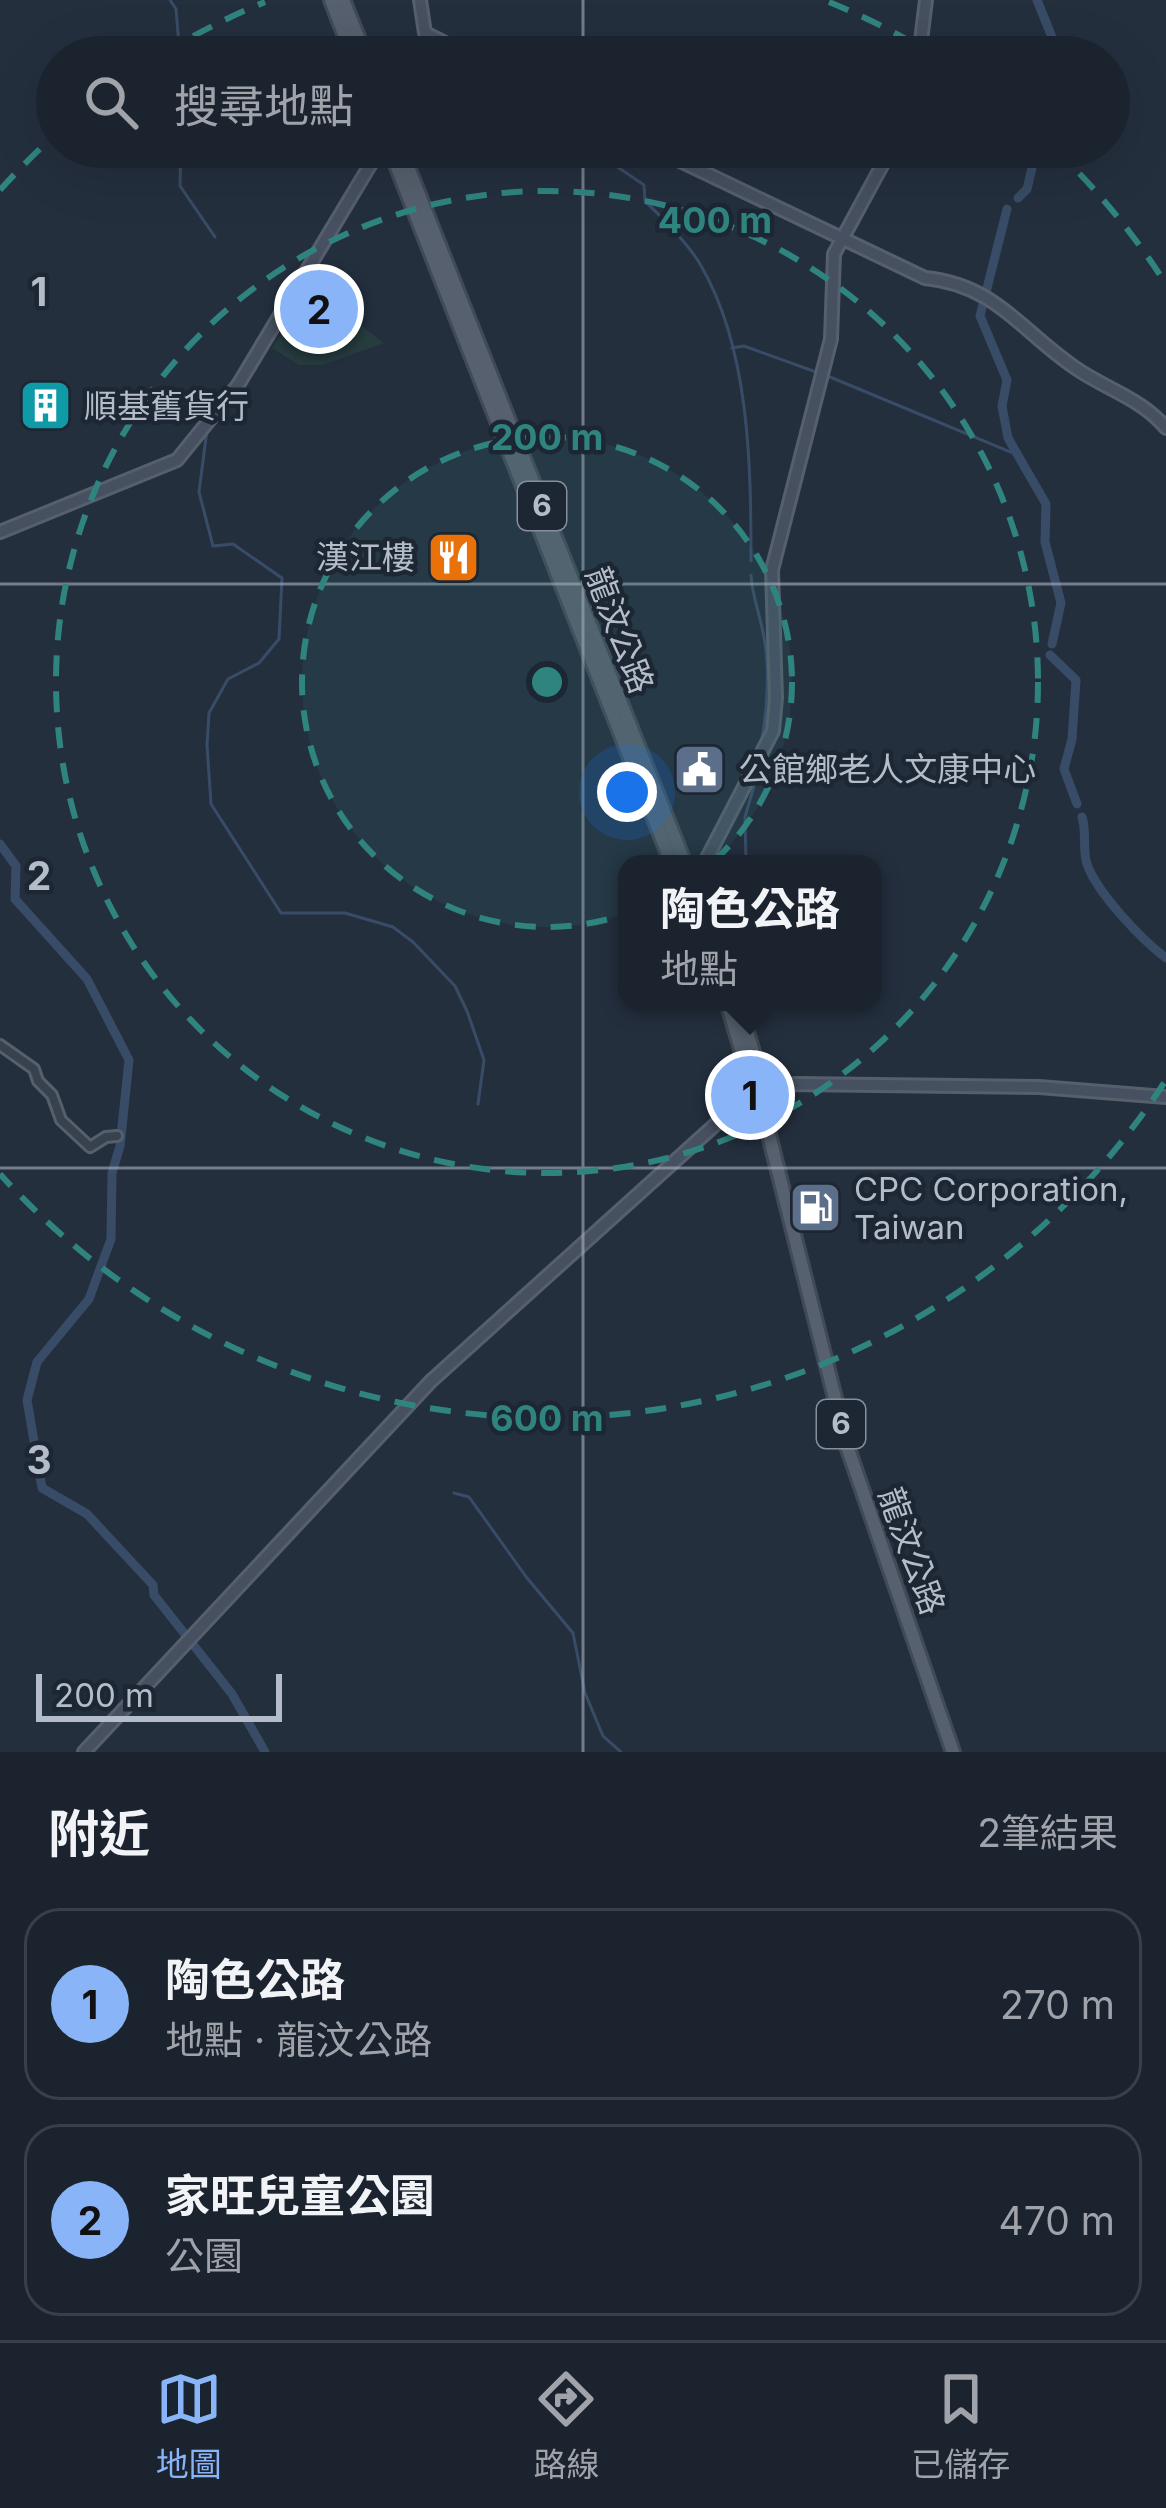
<!DOCTYPE html>
<html lang="zh-TW">
<head>
<meta charset="utf-8">
<style>
	:root { --surface:#1b232e; --page:#242b36; --text:#f1f3f6; --muted:#a0a4aa; --line:#39404a; --accent:#8ab4f8 }
	body { margin:0; font-family:Inter,"Noto Sans TC",sans-serif; background:var(--page); color:var(--text) }
	.scale { position:absolute; left:36px; bottom:30px; width:246px; box-sizing:border-box; padding-left:12px; border:6px solid #b4bcc9; border-top:0; font-size:33px; line-height:42px; white-space:nowrap; color:#b4bcc9; -webkit-text-stroke:9px #1d2633; paint-order:stroke }
	.you { position:absolute; left:627px; top:792px; width:42px; height:42px; margin:-30px; border:9px solid #fff; border-radius:50%; background:#1a73e8; box-shadow:0 0 0 18px #1a73e833 }
	.badge { display:grid; place-items:center; width:78px; height:78px; border-radius:50%; background:var(--accent); color:#111; font-size:39px; font-weight:700 }
	.pin { position:absolute; translate:-50% -50%; border:6px solid #fff; box-shadow:0 3px 12px #0006 }
	.popup { position:absolute; left:618px; top:855px; width:264px; height:156px; box-sizing:border-box; display:grid; place-content:center; border-radius:24px; background:var(--surface); filter:drop-shadow(0 3px 9px #0005); font-size:39px; white-space:nowrap; color:var(--muted) }
	.popup b { font-size:45px; color:var(--text) }
	.popup::after { content:''; position:absolute; left:50%; top:100%; margin-left:-24px; border:24px solid transparent; border-top-color:var(--surface) }
	.list { margin:0; padding:0; list-style:none }
	h2 { display:flex; justify-content:space-between; align-items:center; height:156px; margin:0; padding:0 48px; font-size:51px }
	h2 small { font-size:39px; font-weight:400; color:var(--muted) }
	.list li { display:grid; grid-template-columns:78px 1fr auto; gap:36px; align-items:center; box-sizing:border-box; height:192px; margin:0 24px 24px; padding:0 24px; border:3px solid var(--line); border-radius:36px }
	.list b { display:block; font-size:45px; white-space:nowrap }
	.list p { margin:0; font-size:39px; white-space:nowrap; color:var(--muted) }
	.list em { font-size:39px; font-style:normal; color:var(--muted) }
	.icon { flex:none; width:66px; height:66px; fill:none; stroke:currentColor; stroke-width:2; stroke-linecap:round; stroke-linejoin:round }
	.map { position:relative; flex:none; width:1166px; height:1752px; overflow:hidden }
	.search { position:absolute; background:var(--surface); box-shadow:0 12px 48px #0002; left:36px; right:36px; top:36px; height:132px; display:flex; align-items:center; gap:30px; box-sizing:border-box; padding:0 42px; border-radius:66px; color:var(--muted); font-size:45px }
	.sheet { height:588px; background:var(--surface) }
	nav { display:flex; justify-content:space-around; align-items:center; box-sizing:border-box; height:168px; border-top:3px solid var(--line); background:var(--surface); font-size:33px; color:var(--muted) }
	nav a { display:grid; justify-items:center; gap:6px }
	nav .on { color:var(--accent) }
	.map>svg:first-child { display:block }
</style>
</head>
<body>
<div class="map">
<svg width="1166" height="1752" viewBox="0 0 1166 1752">
	<rect width="100%" height="100%" fill="#242f3e"/>
	<polygon fill="#263c3f" points="310,286 384,343 323,365 299,365 272,348"/>
	<g fill="none" stroke-linecap="round" stroke-linejoin="round">
		<g stroke="#394c67" stroke-width="3">
			<polyline points="170,0 176,9 180,57"/>
			<polyline points="181,147 180,186 215,237"/>
			<path d="M588,147L644,185L645,201C663,219 687,242 700,264C750,348 751,467 751,561"/>
			<polyline points="732,348 744,346 816,372"/>
			<polyline points="830,377 1018,455"/>
			<polyline points="207,430 199,492 213,546 233,544 282,578 279,639 259,663 228,679 209,713 207,745 211,804 281,913 345,913 393,927 413,942 455,986 467,1011 484,1060 478,1104"/>
			<path d="M751,575C752,595 759,612 763,632C770,665 768,705 762,738"/>
			<polyline points="746,864 745,817 759,769"/>
			<polyline points="454,1493 469,1497 527,1578 573,1633 585,1693 603,1736 621,1752"/>
		</g>
		<g stroke="#394c67" stroke-width="9">
			<polyline points="1037,0 1060,57"/>
			<polyline points="1018,198 1027,189 1037,147"/>
			<polyline points="1007,209 980,316 1007,380 1002,406 1008,438 1046,504 1045,542 1061,603 1052,644"/>
			<polyline points="1050,655 1076,680 1072,739 1064,769 1077,804"/>
			<path d="M1082,817C1087,832 1082,849 1087,864C1097,893 1142,940 1166,958"/>
			<polyline points="0,844 16,866 15,899 87,979 129,1060 120,1146 112,1173 111,1239 89,1299 37,1362 27,1400 42,1488 87,1514 153,1585 154,1595 232,1694 265,1752"/>
		</g>
		<defs>
			<polyline id="street" points="0,1045 34,1069 38,1081 52,1095 61,1120 90,1147 106,1137 117,1136"/>
			<g id="secondary">
				<polyline points="420,0 425,33 473,57"/>
				<polyline points="919,57 926,0"/>
				<path d="M651,147L925,278C996,285 1021,331 1074,367C1105,389 1141,398 1166,428"/>
				<polyline points="0,532 177,460 238,385 381,147"/>
				<polyline points="704,864 773,731 776,698 772,570 831,339 834,254 892,147"/>
				<polyline points="84,1752 431,1381 757,1087 797,1084 1039,1087 1166,1097"/>
			</g>
			<g id="primary">
				<polyline points="331,0 353,57"/>
				<polyline points="343,0 366,57"/>
				<polyline points="389,147 672,864"/>
				<polyline points="400,147 685,864"/>
				<polyline points="727,1002 746,1066 757,1087 847,1446 953,1752"/>
				<polyline points="738,1002 759,1072 757,1086"/>
			</g>
		</defs>
		<use href="#street" stroke="#565f6c" stroke-width="14"/>
		<use href="#secondary" stroke="#565f6c" stroke-width="16"/>
		<use href="#primary" stroke="#414a57" stroke-width="18"/>
		<use href="#street" stroke="#38414e" stroke-width="8"/>
		<use href="#secondary" stroke="#465061" stroke-width="10"/>
		<use href="#primary" stroke="#56606e" stroke-width="12"/>
	</g>
	<path fill="none" stroke="#b4bcc9" stroke-width="3" stroke-opacity="0.55" d="M583,0V57M583,147V1752M0,584H1166M0,1168H1166"/>
	<circle cx="547" cy="682" r="245" fill="#308480" fill-opacity=".12"/>
	<g fill="none" stroke="#308480" stroke-width="6" stroke-dasharray="21 15">
		<circle cx="547" cy="682" r="245"/>
		<circle cx="547" cy="682" r="491"/>
		<path d="M1164 1083A736 736 0 0 1 0 1174M0 190A736 736 0 0 1 55 135M162 54A736 736 0 0 1 265 2M829 2A736 736 0 0 1 932 54M1054 148A736 736 0 0 1 1164 281"/>
	</g>
	<defs>
		<symbol id="building-square" viewBox="-11 -11 22 22"><rect x="-9" y="-9" width="18" height="18" rx="4" fill="#0f9aa8" stroke="#1d2633"/><path d="M-4-6H4V6H1V3H-1V6H-4ZM-2.5-4.3h1.7v1.8h-1.7ZM.8-4.3h1.7v1.8H.8ZM-2.5-1h1.7V.8h-1.7ZM.8-1h1.7V.8H.8Z" fill="#fff"/></symbol>
		<symbol id="restaurant-square" viewBox="-11 -11 22 22"><rect x="-9" y="-9" width="18" height="18" rx="4" fill="#e8710a" stroke="#1d2633"/><path d="M-5-6h1v4h1v-4h1v4h1v-4h1v5L-1.5 .5V6h-2V.5L-5-1ZM5-6V6H3V1.5H1.5Q1.5-4 5-6Z" fill="#fff"/></symbol>
		<symbol id="civic-square" viewBox="-11 -11 22 22"><rect x="-9" y="-9" width="18" height="18" rx="4" fill="#5c6f8a" stroke="#1d2633"/><path d="M-.6-6.5H3V-4.5H.6V-3L4-1V1h2V6H-6V1h2V-1L-.6-3ZM-1.2 2.5V6h2.4V2.5Z" fill="#fff"/></symbol>
		<symbol id="fuel-square" viewBox="-11 -11 22 22"><rect x="-9" y="-9" width="18" height="18" rx="4" fill="#5c6f8a" stroke="#1d2633"/><path d="M-5.5-6h7V0h2V4h1.3V-2.5L3-4.5l.8-.8L6-3V5H2.5V1h-1V6h-7ZM-4.2-4.7v3.2H.2V-4.7Z" fill="#fff"/></symbol>
	</defs>
	<g fill-rule="evenodd">
		<use href="#building-square" x="16" y="376" width="59" height="59"/>
		<use href="#restaurant-square" x="424" y="528" width="59" height="59"/>
		<use href="#civic-square" x="670" y="740" width="59" height="59"/>
		<use href="#fuel-square" x="786" y="1178" width="59" height="59"/>
	</g>
	<g text-anchor="middle" stroke-width="9" stroke-linejoin="round" paint-order="stroke">
		<g fill="#1d2633" stroke="#878f9c" stroke-width="3">
			<rect x="518" y="482" width="48" height="48" rx="9"/>
			<rect x="817" y="1400" width="48" height="48" rx="9"/>
		</g>
		<g font-size="30" font-weight="bold" fill="#b4bcc9">
			<text x="542" y="516">6</text>
			<text x="841" y="1434">6</text>
		</g>
		<g font-size="33" fill="#b4bcc9" stroke="#1d2633" text-anchor="start">
			<text x="84" y="418">順基舊貨行</text>
			<text x="415" y="569" text-anchor="end">漢江樓</text>
			<text x="739" y="781">公館鄉老人文康中心</text>
			<text x="854" y="1201">CPC Corporation,<tspan x="854" dy="38">Taiwan</tspan></text>
		</g>
		<g font-size="33" fill="#b4bcc9" stroke="#1d2633">
			<text transform="translate(620 630) rotate(69)" y="12">龍汶公路</text>
			<text transform="translate(912 1551) rotate(70)" y="12">龍汶公路</text>
		</g>
	</g>
	<g font-size="39" text-anchor="middle" font-weight="bold" fill="#b4bcc9" stroke="#1d2633" stroke-width="9" stroke-linejoin="round" paint-order="stroke">
		<text x="39" y="306">1</text>
		<text x="39" y="890">2</text>
		<text x="39" y="1474">3</text>
	</g>
	<circle cx="547" cy="682" r="18" fill="#308480" stroke="#1d2633" stroke-width="6"/>
	<g font-size="36" text-anchor="middle" font-weight="bold" fill="#308480" stroke="#1d2633" stroke-width="9" stroke-linejoin="round" paint-order="stroke">
		<text x="715" y="233">400 m</text>
		<text x="547" y="450">200 m</text>
		<text x="547" y="1431">600 m</text>
	</g>
</svg>
<div class="scale">200 m</div>
<div class="you"></div>
<div class="pin badge" style="left:750px;top:1095px">1</div>
<div class="popup"><b>陶色公路</b>地點</div>
<div class="pin badge" style="left:319px;top:309px">2</div>
<div class="search"><svg class="icon" aria-label="search" viewBox="0 0 24 24"><circle cx="10" cy="10" r="6"/><path d="M15 15l6 6"/></svg>搜尋地點</div>
</div>
<section class="sheet">
<h2>附近<small>2筆結果</small></h2>
<ul class="list">
<li><span class="badge">1</span><div><b>陶色公路</b><p>地點 · 龍汶公路</p></div><em>270 m</em></li>
<li><span class="badge">2</span><div><b>家旺兒童公園</b><p>公園</p></div><em>470 m</em></li>
</ul>
</section>
<nav>
<a class="on"><svg class="icon" aria-label="map" viewBox="0 0 24 24"><path d="M3 6l6-2 6 2 6-2v14l-6 2-6-2-6 2zM9 4v14M15 6v14"/></svg>地圖</a>
<a><svg class="icon" aria-label="directions" viewBox="0 0 24 24"><path d="M12 3l9 9-9 9-9-9zM9 14v-3h6M13 9l2 2-2 2"/></svg>路線</a>
<a><svg class="icon" aria-label="saved" viewBox="0 0 24 24"><path d="M7 4h10v16l-5-4-5 4z"/></svg>已儲存</a>
</nav>
</body>
</html>
